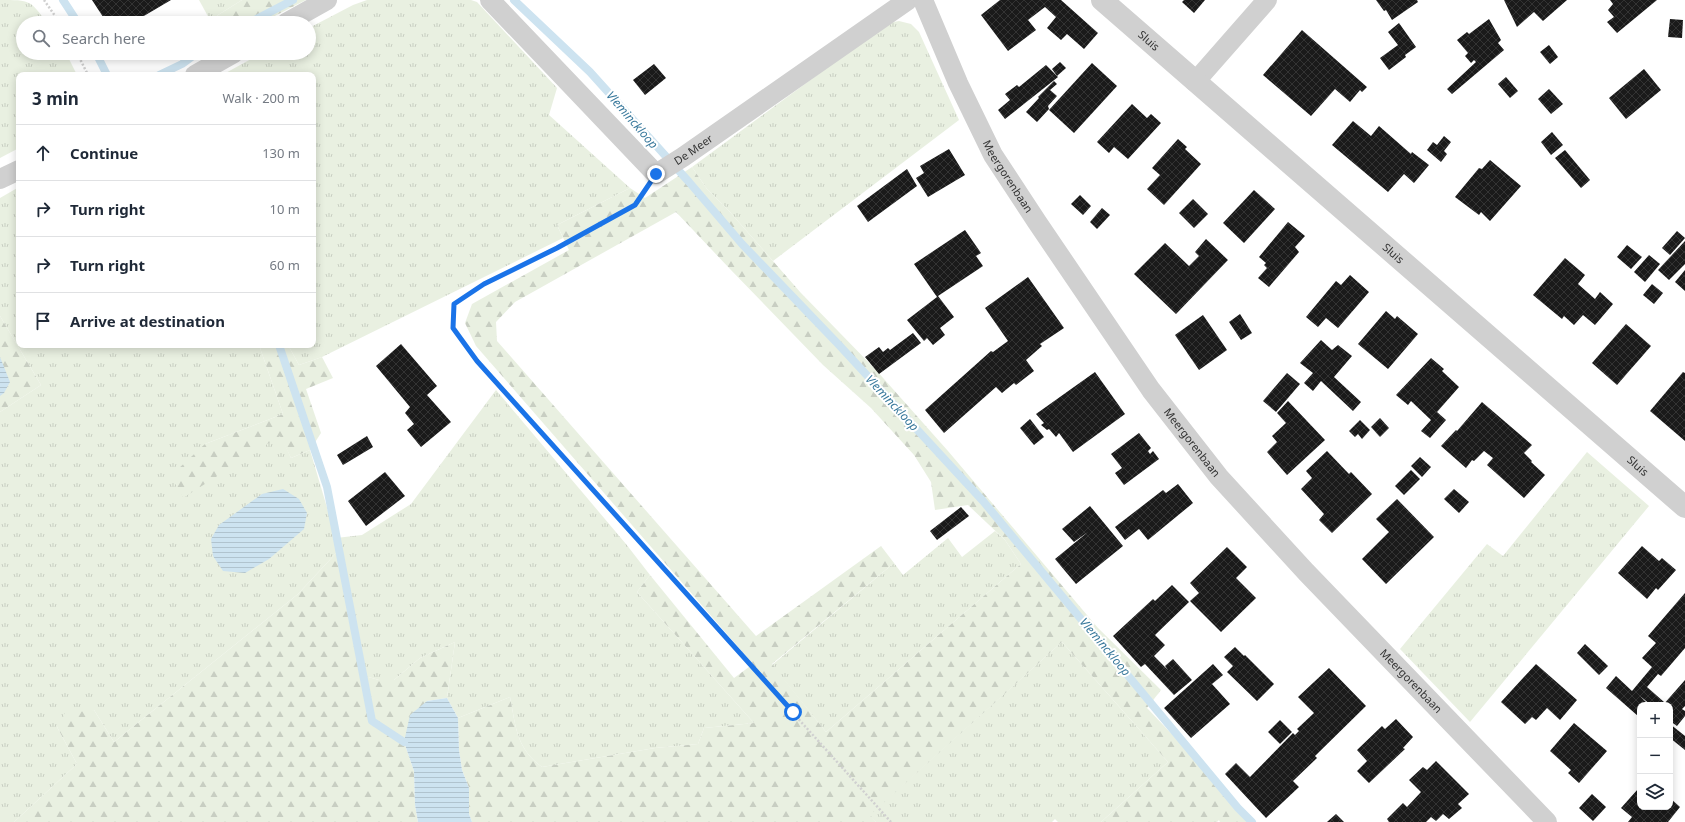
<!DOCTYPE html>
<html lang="en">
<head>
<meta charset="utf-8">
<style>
	:root { --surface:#fff; --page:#f2f2f3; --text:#1f2937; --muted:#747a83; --line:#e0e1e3 }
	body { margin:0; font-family:"Noto Sans",sans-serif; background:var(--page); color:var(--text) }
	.controls { position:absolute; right:12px; bottom:12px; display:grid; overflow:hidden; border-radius:8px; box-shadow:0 2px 10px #0003 }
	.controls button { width:36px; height:36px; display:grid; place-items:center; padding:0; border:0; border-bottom:1px solid var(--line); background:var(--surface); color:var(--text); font:20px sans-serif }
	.stop { position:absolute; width:12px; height:12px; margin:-9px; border:3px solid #1a73e8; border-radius:50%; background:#fff }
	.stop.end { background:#1a73e8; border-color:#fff; box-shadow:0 1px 4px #0008 }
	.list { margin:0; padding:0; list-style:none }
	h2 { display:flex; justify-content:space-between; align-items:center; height:52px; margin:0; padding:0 16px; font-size:17px }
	h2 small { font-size:13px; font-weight:400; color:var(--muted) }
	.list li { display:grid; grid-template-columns:26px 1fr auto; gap:12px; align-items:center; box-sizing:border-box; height:56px; padding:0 16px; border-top:1px solid var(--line) }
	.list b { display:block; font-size:15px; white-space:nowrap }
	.list em { font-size:13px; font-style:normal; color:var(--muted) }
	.icon { flex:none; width:22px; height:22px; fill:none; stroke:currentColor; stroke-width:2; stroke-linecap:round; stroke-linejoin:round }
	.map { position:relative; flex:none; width:1685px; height:822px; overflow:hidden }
	.search { position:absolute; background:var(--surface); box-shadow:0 2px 10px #0003; left:16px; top:16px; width:300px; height:44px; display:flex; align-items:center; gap:10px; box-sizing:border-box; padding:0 14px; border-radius:22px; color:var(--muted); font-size:15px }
	.panel { position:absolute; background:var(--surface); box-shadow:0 2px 10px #0003; left:16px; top:72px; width:300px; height:276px; border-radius:8px }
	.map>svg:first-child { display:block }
</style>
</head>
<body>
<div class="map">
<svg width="1685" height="822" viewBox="0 0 1685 822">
	<defs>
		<pattern id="grass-tufts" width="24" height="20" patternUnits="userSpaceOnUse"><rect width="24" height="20" fill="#e9f0e1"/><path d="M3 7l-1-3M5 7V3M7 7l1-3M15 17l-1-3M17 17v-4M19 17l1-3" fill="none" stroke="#c8cec2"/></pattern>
		<pattern id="forest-firs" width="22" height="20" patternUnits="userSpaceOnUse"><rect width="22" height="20" fill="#e9f0e1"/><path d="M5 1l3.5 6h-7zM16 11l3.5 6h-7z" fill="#c8cec2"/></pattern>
		<pattern id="water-rules" width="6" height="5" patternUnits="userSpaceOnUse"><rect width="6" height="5" fill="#cde3f0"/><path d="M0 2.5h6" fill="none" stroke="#b0c3ce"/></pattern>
		<pattern id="building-cross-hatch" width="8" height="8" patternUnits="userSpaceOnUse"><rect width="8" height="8" fill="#1a1a1a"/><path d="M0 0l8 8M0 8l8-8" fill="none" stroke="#333"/></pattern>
	</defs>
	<rect width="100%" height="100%" fill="#fff"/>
	<g fill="url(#grass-tufts)">
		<path d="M0,0C31,0 30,0 47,23H23V53H66L77,75H19V148L0,158Z"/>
		<polygon points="199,0 242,0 210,20"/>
		<polygon points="367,0 471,0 477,2 557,88 549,115 630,188 557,225 563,238 322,357 299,365 288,345 313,345 313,75 222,75 262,53 309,53 309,28 353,5"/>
		<polygon points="899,21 911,24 919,32 959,120 773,261 729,211 707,189 692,167 888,23"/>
		<path d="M19,187V345H259L283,414L205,444L281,436L291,458L310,450L336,538L362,535L411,504L496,390L626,544L650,575L637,592L754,723L704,728L698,744L655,748L542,767C516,748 516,727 510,697L458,718L447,698L455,642L420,658L394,680H379L365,676L362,671L339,550L298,594L114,742L94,710L57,727L77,764L14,822H0V412L41,385L0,316V198Z"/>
		<polygon points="1587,452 1649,506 1470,722 1400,649 1487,544 1503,556"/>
		<polygon points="995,531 1005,540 1021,564 826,732 772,665 894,563 903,575 948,538 962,557"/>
		<polygon points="1062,642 1168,762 1101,822 1058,822 1055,819 1052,822 876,822 869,815"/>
	</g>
	<g fill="url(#forest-firs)" fill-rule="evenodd">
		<polygon points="242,0 306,0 261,23 211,23 210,20"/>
		<path d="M692,167L707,189L729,211L801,293L876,370L948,451L1098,628L1161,690L1147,708L1184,747L1251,822H1220L1219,820L1217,822H1101L1168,762L1062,642L870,815L876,822H472L469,814V788L462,770L459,750L458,718L510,697C516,727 516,748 542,767L655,748L698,744L704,728L754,723L637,592L650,575L734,678L753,664L476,346L465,323L472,304L569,250L557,225L630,188L645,198ZM676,212L730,269L823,365L871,408L914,455L931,482L935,510L968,505L1005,540L1021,564L826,732L772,664L894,563L881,546L756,636L497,341L496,322L515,302Z"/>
		<polygon points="0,316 41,385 0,412"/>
		<polygon points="259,345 288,345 299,365 322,357 333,378 306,389 321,433 310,450 291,458 280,436 183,498 174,481 178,469 205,444 283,414"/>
		<polygon points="339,550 362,671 365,676 379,680 394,680 420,658 455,642 447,698 427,701 404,742 414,771 415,805 418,822 14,822 77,764 57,727 65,713 94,710 114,742 298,594"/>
	</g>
	<g fill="url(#water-rules)">
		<polygon points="0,357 10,382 4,393 0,396"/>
		<polygon points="283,489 299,499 307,513 304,529 269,559 245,573 223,571 213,556 211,539 219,525 262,494"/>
		<polygon points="447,698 458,718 459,750 462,770 469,788 469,814 472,822 418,822 415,805 414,771 404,742 410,715 427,701"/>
	</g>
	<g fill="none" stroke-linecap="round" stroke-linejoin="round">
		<g stroke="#cde3f0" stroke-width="8">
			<polyline points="63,0 78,23"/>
			<polyline points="514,0 590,72 689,182 742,244 839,345 983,501 1238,808 1252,822"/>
			<polyline points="249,23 293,0"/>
			<polyline points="96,53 107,75"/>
			<polyline points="159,75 182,64 197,53"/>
			<polyline points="279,345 327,487 372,721 404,742"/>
		</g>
	</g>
	<g fill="url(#building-cross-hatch)">
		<polygon points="92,0 171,0 132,23 107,23"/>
		<polygon points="1000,0 1061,0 1098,33 1084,49 1067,34 1061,40 1047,28 1056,17 1045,7 1028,20 1036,30 1008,51 981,15"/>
		<polygon points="1184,0 1205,0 1194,13 1182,2"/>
		<polygon points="1376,0 1417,0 1418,2 1392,20 1386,10 1384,11"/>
		<polygon points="1504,0 1567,0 1543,21 1534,12 1517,27"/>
		<polygon points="1610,0 1657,0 1617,33 1607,22 1614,17 1608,10 1613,4"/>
		<polygon points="1489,19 1501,40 1498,43 1504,50 1452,94 1447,89 1476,62 1474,60 1471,63 1465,56 1468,53 1457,40 1467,32 1469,34"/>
		<polygon points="1670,19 1683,20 1682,38 1668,37"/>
		<polygon points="1399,23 1416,47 1405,55 1406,57 1389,70 1380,58 1398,45 1388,32"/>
		<polygon points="1302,30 1367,87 1362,92 1360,90 1350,102 1335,89 1311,116 1263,75"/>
		<polygon points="1549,45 1558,57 1550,64 1540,52"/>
		<polygon points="1060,62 1066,68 1057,76 1052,69"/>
		<polygon points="1092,63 1117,86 1074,133 1049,110"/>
		<polygon points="654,64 666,78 645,95 633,80"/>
		<polygon points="1046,65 1058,77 1005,119 998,110 1010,100 1005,94 1017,85 1019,87"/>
		<polygon points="1644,69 1661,90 1626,119 1609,98"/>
		<polygon points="1506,77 1518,91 1510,98 1498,84"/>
		<polygon points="1054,81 1057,84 1050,90 1057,96 1048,106 1049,109 1037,122 1026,112 1039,98 1038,97"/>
		<polygon points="1549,89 1563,104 1551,114 1538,99"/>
		<polygon points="1132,104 1147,118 1151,114 1161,123 1128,159 1114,147 1109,153 1097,142"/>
		<polygon points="1353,121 1371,136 1379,126 1411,154 1412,152 1429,165 1414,183 1404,174 1388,192 1332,145"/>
		<polygon points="1552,132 1563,145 1551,155 1541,142"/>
		<polygon points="1444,136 1451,142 1444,151 1447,154 1441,162 1427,150 1433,142 1437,145"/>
		<polygon points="1178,139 1187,147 1185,149 1201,164 1164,205 1147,189 1160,175 1152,168"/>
		<polygon points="949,149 965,175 928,197 916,178 924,173 920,166"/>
		<polygon points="1565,150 1590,180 1581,188 1555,158"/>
		<polygon points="1490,160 1521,186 1490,221 1481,212 1479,215 1455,197 1479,168 1482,169"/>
		<polygon points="907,169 917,186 868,222 857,206"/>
		<polygon points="1254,190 1275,209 1244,243 1223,223"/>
		<polygon points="1080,195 1091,206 1083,215 1071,204"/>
		<polygon points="1193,199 1208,214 1194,228 1179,213"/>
		<polygon points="1102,208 1110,215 1097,229 1090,222"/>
		<polygon points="1288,222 1305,236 1295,247 1299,252 1269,287 1258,278 1267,268 1264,265 1266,263 1259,257"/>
		<polygon points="965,230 981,253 976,256 983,266 938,296 954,317 940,328 945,335 933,345 927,338 924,341 907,320 937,297 914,264"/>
		<polygon points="1677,231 1685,238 1670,255 1662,248"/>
		<polygon points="1206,239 1228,260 1176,314 1134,274 1165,243 1189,266 1199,256 1195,252"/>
		<polygon points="1685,241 1685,264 1669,280 1658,270"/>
		<polygon points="1627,245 1642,257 1631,269 1617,257"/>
		<polygon points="1649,255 1660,264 1645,282 1634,272"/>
		<polygon points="1565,258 1585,275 1578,284 1595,299 1600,292 1613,304 1595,325 1583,315 1574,325 1564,316 1562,319 1533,295"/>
		<polygon points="1685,270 1685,291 1675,282"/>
		<polygon points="1350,275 1369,292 1338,328 1326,318 1318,327 1306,317 1336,281 1341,285"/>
		<polygon points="1028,277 1064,328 1040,344 1042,346 1026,360 1034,371 1016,385 1014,383 1002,393 996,387 944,433 925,410 991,351 993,352 1008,341 985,308"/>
		<polygon points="1652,284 1663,293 1654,304 1643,295"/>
		<polygon points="1386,311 1395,319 1397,316 1418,334 1388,369 1358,344"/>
		<polygon points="1240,314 1252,333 1241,340 1229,322"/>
		<polygon points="1203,315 1227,350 1199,370 1175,335"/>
		<polygon points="1626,324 1651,346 1617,385 1592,363"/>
		<polygon points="913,333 921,343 879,374 865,357 879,347 883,352 888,348 890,350"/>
		<polygon points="1321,340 1332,350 1338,345 1352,356 1334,377 1361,402 1353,411 1321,381 1313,391 1304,383 1313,373 1300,363"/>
		<polygon points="401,344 437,386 427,395 451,422 421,447 407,430 414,424 405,413 410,407 376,366"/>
		<polygon points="1431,358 1444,369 1442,371 1459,387 1437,412 1446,420 1430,438 1421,431 1431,420 1411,401 1408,405 1396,395"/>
		<polygon points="1095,372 1125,414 1073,452 1059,433 1056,437 1049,429 1047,430 1041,425 1044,423 1036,414"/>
		<polygon points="1683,372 1685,373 1685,441 1650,411"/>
		<polygon points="1287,373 1300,384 1276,412 1263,401"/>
		<polygon points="1288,401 1325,440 1287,475 1267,452 1277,442 1272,436 1286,423 1277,413"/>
		<polygon points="1482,402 1532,445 1524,453 1532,461 1531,462 1545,475 1524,498 1487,465 1493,458 1484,451 1474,461 1472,460 1466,468 1441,446 1456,430 1457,431"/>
		<polygon points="1380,418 1389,428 1380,437 1371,427"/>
		<polygon points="1030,419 1044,437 1034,445 1020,428"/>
		<polygon points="1360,420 1370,430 1362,439 1358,434 1355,437 1349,431"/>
		<polygon points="1139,433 1151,448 1148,451 1150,454 1153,451 1159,459 1124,485 1115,473 1122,468 1111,454"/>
		<polygon points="367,436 373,447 343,465 337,455"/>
		<polygon points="1327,451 1349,474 1351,472 1372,494 1332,533 1319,520 1324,514 1301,489 1312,478 1306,471"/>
		<polygon points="1420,457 1431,467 1422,477 1411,466"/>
		<polygon points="1411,470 1420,479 1404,495 1395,486"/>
		<polygon points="385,472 405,496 366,526 348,501"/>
		<polygon points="1178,484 1193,503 1148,540 1139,529 1125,540 1115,527 1163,490 1166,493"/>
		<polygon points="1454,489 1469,502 1459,513 1444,499"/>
		<polygon points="1397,499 1434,537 1386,584 1362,559 1389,532 1376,519"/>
		<polygon points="1090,506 1123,546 1076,584 1055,559 1088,532 1074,542 1062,529"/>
		<polygon points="961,507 969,516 937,540 930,531"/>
		<polygon points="1642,546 1659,561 1662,558 1676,570 1658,590 1656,588 1647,599 1618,573"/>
		<polygon points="1227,547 1247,567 1236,578 1256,598 1221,632 1190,601 1199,593 1190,583"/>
		<polygon points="1172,585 1189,602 1155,635 1165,645 1154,656 1168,670 1165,666 1173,659 1192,680 1174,695 1145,664 1141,667 1113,636 1153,599 1155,601"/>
		<polygon points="1685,593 1685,648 1661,676 1658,674 1647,687 1664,702 1661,705 1651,705 1640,696 1648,704 1640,705 1640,713 1638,716 1606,688 1616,676 1632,691 1652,667 1642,658 1656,643 1648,636"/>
		<polygon points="1585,644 1608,666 1599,675 1577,653"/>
		<polygon points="1235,647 1244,656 1245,655 1274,684 1257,701 1227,672 1233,666 1224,657"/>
		<polygon points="1213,664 1223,675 1212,684 1230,704 1191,738 1164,708"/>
		<polygon points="1536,664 1577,700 1560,720 1547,708 1536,720 1532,717 1525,724 1501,702"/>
		<polygon points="1329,668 1366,706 1315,756 1317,758 1293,781 1299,787 1266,818 1225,774 1236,763 1250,777 1293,733 1295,735 1299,731 1297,729 1314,713 1298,697"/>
		<polygon points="1685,680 1685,706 1682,709 1685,711 1685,716 1677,726 1670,721 1670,705 1663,705"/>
		<polygon points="1396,719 1413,737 1403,748 1405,749 1369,783 1357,771 1367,761 1357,750 1382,726 1385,729"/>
		<polygon points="1280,720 1292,732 1280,744 1268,732"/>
		<polygon points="1574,723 1607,751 1579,783 1568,773 1571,770 1550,751"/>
		<polygon points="1670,724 1685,736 1685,750 1670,738"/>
		<polygon points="1436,761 1469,794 1458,804 1462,808 1449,819 1443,814 1436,821 1431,817 1426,822 1389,822 1387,819 1403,803 1407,807 1421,792 1409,780 1423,767 1427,770"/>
		<polygon points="1638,789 1640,791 1640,807 1659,807 1661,809 1663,807 1670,807 1670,798 1680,807 1668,822 1628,822 1632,817 1621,808"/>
		<polygon points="1592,794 1606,807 1593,821 1579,808"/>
		<polygon points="1336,814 1344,822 1327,822"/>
	</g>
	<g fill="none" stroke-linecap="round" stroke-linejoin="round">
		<g stroke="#d0d0d0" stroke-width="2.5" stroke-dasharray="2 2" stroke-linecap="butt">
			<polyline points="44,0 60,23"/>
			<polyline points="77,53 88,75"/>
			<polyline points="644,193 635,205 557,248 484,284 454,304 453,328 477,361 891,822"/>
		</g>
		<g stroke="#d0d0d0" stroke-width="20">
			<path id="s1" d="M490,0L656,174L683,157L908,0"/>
			<path id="s2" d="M923,0L958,83L993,155L1037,222L1151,390L1219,477L1306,572L1547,822"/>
			<polyline points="286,23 327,0"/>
			<polyline points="195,75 234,53"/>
			<polyline points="1195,82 1267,0"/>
			<polyline points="0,179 19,170"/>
		</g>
		<path stroke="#d0d0d0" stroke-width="22" id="s3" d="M1102,0L1685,507"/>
	</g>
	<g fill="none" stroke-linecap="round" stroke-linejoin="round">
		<polyline stroke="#1a73e8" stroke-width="5" points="656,174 635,205 557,248 484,284 454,304 453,328 477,361 793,712"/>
	</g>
	<g text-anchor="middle" stroke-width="4" stroke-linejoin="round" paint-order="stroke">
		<g font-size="11" fill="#333" stroke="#fff">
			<text dy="4" stroke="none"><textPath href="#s3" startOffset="62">Sluis</textPath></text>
			<text dy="4" stroke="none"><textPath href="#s1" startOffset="285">De Meer</textPath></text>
			<text dy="4" stroke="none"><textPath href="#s2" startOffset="196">Meergorenbaan</textPath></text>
			<text dy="4" stroke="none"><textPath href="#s3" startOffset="386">Sluis</textPath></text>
			<text dy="4" stroke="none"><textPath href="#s2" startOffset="520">Meergorenbaan</textPath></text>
			<text dy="4" stroke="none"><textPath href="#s3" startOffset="710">Sluis</textPath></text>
			<text dy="4" stroke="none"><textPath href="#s2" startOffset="844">Meergorenbaan</textPath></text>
		</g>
		<g font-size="12" font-style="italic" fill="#39799c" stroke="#fff">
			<text transform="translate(632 120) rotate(49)" y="4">Vleminckloop</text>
			<text transform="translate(892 403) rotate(47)" y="4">Vleminckloop</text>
			<text transform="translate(1105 647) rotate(50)" y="4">Vleminckloop</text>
		</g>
	</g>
</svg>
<div class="controls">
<button>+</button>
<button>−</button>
<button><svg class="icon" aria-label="layers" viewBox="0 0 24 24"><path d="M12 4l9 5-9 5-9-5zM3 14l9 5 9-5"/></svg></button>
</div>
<div class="stop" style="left:793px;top:712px"></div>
<div class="stop end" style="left:656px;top:174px"></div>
<div class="search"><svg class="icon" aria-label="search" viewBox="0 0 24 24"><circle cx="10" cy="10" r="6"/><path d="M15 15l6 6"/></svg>Search here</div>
<section class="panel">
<h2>3 min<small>Walk · 200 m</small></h2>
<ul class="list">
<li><svg class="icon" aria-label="ahead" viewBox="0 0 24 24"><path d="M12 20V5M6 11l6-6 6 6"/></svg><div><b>Continue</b></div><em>130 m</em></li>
<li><svg class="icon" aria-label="right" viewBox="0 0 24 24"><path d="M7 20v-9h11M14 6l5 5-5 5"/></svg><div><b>Turn right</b></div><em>10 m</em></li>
<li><svg class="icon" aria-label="right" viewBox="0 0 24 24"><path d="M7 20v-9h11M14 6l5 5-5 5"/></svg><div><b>Turn right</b></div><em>60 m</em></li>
<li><svg class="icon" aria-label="arrive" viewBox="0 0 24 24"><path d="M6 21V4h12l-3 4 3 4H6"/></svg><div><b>Arrive at destination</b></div></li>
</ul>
</section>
</div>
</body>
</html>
